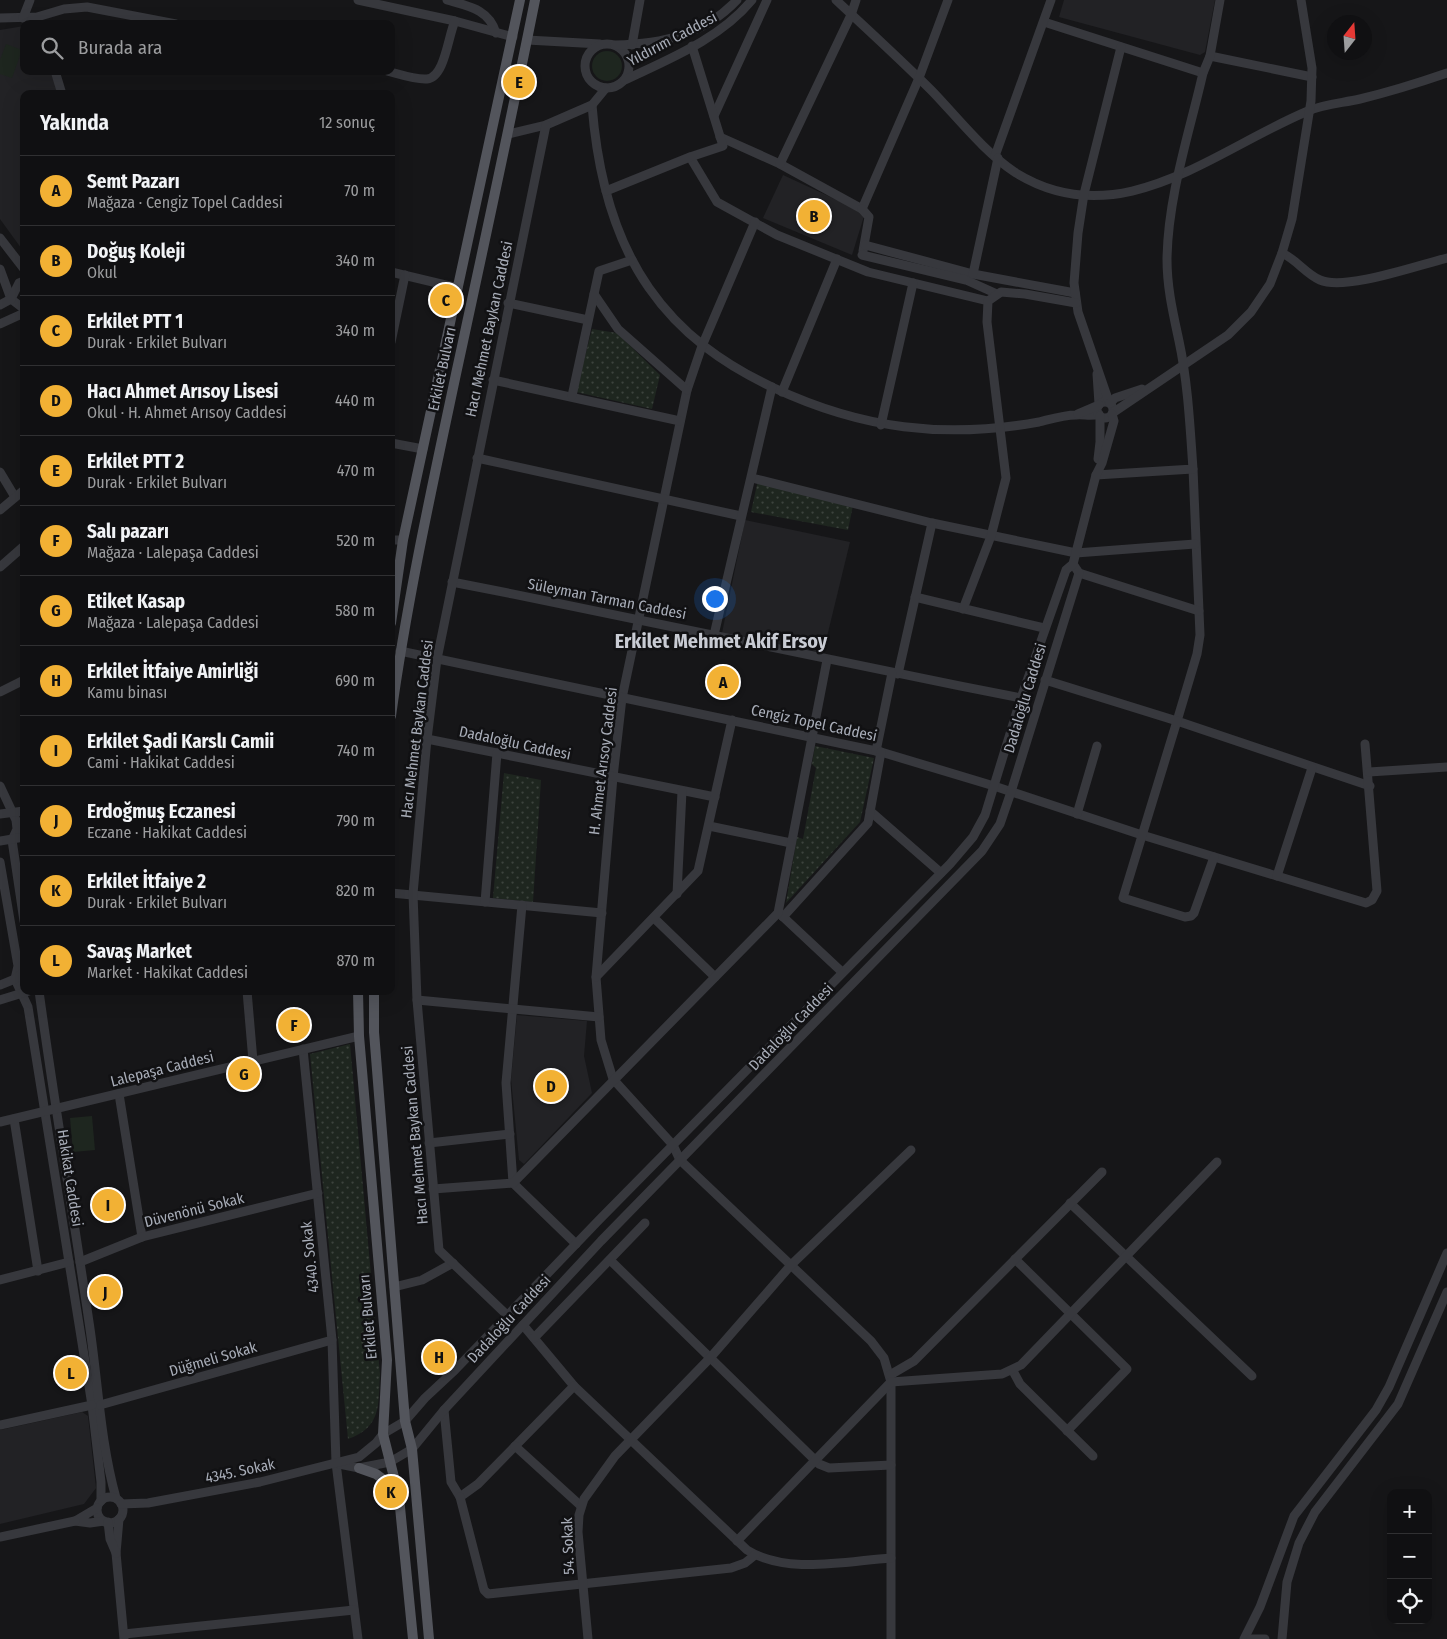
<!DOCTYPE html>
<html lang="tr">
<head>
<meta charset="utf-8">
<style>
	:root { --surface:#101012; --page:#19191b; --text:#f1f3f6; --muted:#9c9d9f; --line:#303032; --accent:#f2b134 }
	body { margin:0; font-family:"Fira Sans Condensed",sans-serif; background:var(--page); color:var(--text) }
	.controls { position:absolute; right:15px; bottom:15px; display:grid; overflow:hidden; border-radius:10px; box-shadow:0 5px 20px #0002 }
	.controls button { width:45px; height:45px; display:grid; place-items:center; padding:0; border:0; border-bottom:1px solid var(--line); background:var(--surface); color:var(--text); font:25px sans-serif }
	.compass { position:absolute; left:1327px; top:15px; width:45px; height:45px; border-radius:50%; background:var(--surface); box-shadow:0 5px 20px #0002; rotate:17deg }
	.you { position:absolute; left:714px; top:598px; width:18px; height:18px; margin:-12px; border:4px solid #fff; border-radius:50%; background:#1a73e8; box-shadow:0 0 0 8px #1a73e833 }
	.badge { display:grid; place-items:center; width:32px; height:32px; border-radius:50%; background:var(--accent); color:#111; font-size:16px; font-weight:700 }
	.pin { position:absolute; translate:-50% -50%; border:2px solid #fff; box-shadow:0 1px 5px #0006 }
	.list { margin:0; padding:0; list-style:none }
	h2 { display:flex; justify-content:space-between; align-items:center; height:65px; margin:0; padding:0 20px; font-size:21px }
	h2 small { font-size:16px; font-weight:400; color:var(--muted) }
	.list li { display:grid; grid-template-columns:32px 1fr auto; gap:15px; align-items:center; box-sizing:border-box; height:70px; padding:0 20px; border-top:1px solid var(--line) }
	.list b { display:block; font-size:19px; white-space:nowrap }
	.list p { margin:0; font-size:16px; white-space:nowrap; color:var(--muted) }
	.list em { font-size:16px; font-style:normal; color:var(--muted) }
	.icon { flex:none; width:28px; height:28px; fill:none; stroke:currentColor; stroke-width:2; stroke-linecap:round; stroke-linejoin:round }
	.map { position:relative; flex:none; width:1447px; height:1639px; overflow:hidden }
	.search { position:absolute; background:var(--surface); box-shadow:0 5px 20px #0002; left:20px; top:20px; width:375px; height:55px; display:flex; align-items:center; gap:12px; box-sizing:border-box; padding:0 18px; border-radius:10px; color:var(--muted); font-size:19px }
	.panel { position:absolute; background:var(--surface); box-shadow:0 5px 20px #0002; left:20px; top:90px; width:375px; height:905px; border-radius:10px }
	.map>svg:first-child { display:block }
</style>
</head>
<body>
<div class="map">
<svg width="1447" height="1639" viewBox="0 0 1447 1639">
	<defs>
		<pattern id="park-dots" width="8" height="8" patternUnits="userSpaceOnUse" patternTransform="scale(1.25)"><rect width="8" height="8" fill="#1e261f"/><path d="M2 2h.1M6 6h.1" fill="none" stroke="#3c433d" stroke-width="1.8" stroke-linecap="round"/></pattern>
	</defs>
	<rect width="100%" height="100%" fill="#161618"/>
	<g fill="#222225">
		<polygon points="1064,0 1215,0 1205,52 1200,55 1059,17"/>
		<polygon points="24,26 24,71 50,71 58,90 58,94 24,94 24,252 0,219 0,30"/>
		<polygon points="783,175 865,213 852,255 763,218"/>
		<polygon points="745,520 850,542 823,653 722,633"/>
		<polygon points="517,1015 587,1021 584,1056 592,1093 524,1164 519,1160 511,1079"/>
		<polygon points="82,1412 88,1416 96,1488 84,1504 0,1524 0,1430"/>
	</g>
	<g fill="#1e261f">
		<polygon points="6,44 22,50 12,78 0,74 0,60"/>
		<circle cx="607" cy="66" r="15"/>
		<polygon points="92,1116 95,1150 73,1152 70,1118"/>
	</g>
	<g fill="url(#park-dots)">
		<polygon points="592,329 617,333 660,375 652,409 576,392"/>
		<polygon points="758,480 854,500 848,530 751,512"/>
		<polygon points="815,746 874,758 860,822 786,903 797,837 803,839 816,768 812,764"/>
		<polygon points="504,773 541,780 533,902 493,898"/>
		<path d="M350,1044L380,1374C378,1405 382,1427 348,1439L310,1054Z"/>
	</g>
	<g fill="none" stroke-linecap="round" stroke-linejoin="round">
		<g stroke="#37383d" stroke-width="9">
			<polyline points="358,0 455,21 513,37"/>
			<path d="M447,0C468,6 489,9 496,33"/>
			<path d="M836,0C868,30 901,60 932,91C958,118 984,152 1016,173C1120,237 1216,149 1308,111C1324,104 1343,103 1360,99C1389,92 1418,83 1447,73"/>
			<polyline points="0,18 37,17 64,9 87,7 176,24"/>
			<polyline points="23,18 30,0"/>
			<polyline points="1044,22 1203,73"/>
			<polyline points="527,40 600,44"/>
			<circle cx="607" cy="66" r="22"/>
			<path d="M615,45C662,44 704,35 737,0"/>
			<polyline points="632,45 640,0"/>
			<polyline points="1210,56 1312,77"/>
			<polyline points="55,71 62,94"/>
			<path d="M387,71C399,74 415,80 427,79C445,77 448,36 455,21"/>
			<path d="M625,80C669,59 720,39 752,0"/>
			<path d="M592,105C597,169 612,235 649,288C681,334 723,364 774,388C862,429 944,439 1039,422C1051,419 1064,415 1076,415C1084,414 1091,417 1099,414"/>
			<polyline points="714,116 767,0"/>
			<polyline points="509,134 546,125 592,105 606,88"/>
			<polyline points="720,137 780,164 862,209 919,78 948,0"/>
			<polyline points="995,156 1051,0"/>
			<polyline points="690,157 717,202 777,235 868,272 988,301"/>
			<polyline points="780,164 851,15 856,0"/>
			<polyline points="606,191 690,157 723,146 692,46"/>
			<polyline points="862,209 869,217 863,251"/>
			<polyline points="755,222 702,346 687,390 622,698 613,777 596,977 601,1040 613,1079 673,1145 680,1160 871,1341 884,1358 891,1382 891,1639"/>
			<polyline points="0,238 24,269"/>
			<polyline points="865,245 973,274 1075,293"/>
			<path d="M1282,253C1297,260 1306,274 1320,280C1345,291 1418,265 1447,258"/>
			<polyline points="862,255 966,280 997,294"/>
			<polyline points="0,269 11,299 24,309"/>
			<polyline points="391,272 458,288"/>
			<polyline points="973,274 998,158"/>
			<polyline points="594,294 618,329 687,390"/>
			<polyline points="508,303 588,320"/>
			<polyline points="0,305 11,299 19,283 24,281"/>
			<polyline points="0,324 24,313"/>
			<polyline points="391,342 405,275"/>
			<polyline points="1097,374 1099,404"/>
			<polyline points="493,380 680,421"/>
			<polyline points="782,392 837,259"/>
			<polyline points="572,396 599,271 632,260"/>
			<circle cx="1105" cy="410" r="8"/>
			<polyline points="1109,402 1078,312 1074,283 1078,233 1084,194 1121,47"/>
			<polyline points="1110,403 1115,398 1142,389"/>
			<polyline points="1114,412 1228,335 1251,312 1270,284 1282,253 1292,219 1311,101 1312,68 1301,0"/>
			<polyline points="1078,414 1099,405"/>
			<polyline points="881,425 913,283"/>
			<polyline points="391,443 423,449"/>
			<polyline points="477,458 741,516"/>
			<polyline points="1098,459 1100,442 1100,416"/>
			<polyline points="1193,469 1200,635 1197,654 1177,721 1370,786"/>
			<polyline points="0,472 15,497"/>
			<path d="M1096,475L1193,469C1190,427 1188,383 1179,341C1173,313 1167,288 1167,259C1168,196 1189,134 1203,73L1210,56L1220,0"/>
			<polyline points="752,478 932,523 1076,553 1195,544"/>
			<polyline points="0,510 24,490"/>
			<polyline points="391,540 403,540"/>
			<polyline points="0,567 24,546"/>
			<polyline points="1079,573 1199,611"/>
			<path d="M452,582C642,619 831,661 1021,698"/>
			<polyline points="915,597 1044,628"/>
			<polyline points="963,609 991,536 1006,478 987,322 988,301 1001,292 1025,294 1076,303"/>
			<polyline points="714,635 772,387"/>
			<polyline points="400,651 881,752 994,786 1142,835 1366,903 1372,900 1377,891 1365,744"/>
			<polyline points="898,674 932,523"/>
			<polyline points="1045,680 1177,721 1123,898 1185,917 1191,916 1194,913 1214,857"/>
			<polyline points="0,692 24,680"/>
			<polyline points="427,739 715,797"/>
			<polyline points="876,751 892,673"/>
			<polyline points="1369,772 1447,767"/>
			<polyline points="0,786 16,820 17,829 12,840 24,921"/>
			<polyline points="870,811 941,873"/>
			<polyline points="0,814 24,811"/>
			<polyline points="1077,814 1097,746"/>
			<polyline points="709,826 791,843"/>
			<polyline points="0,841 24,837"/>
			<polyline points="0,862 18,966 15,979 28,1007 92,1405 101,1482 101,1501"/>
			<polyline points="1277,876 1312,768"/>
			<polyline points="391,893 602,913"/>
			<polyline points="677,894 682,791"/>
			<polyline points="485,902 497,753"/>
			<polyline points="522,905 506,1083 513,1183 576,1244"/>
			<polyline points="780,914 842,972"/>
			<polyline points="783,917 868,823 881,752"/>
			<polyline points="654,918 715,977"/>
			<polyline points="596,977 698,871 732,720"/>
			<polyline points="0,985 15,979 24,972"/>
			<path d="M39,991C54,1102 73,1212 89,1322C98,1380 100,1441 116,1498"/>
			<polyline points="247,991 253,1061"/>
			<polyline points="0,1000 29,991"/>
			<polyline points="417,1000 599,1017"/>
			<polyline points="303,1049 332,1340 336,1463 358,1639"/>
			<polyline points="119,1094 142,1237"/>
			<polyline points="14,1119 38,1271"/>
			<polyline points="0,1122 359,1036"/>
			<polyline points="429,1143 510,1134"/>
			<polyline points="433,1189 513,1183 778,913 827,660"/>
			<polyline points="1070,1203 1252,1376"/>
			<polyline points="1015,1259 1127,1369 1067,1431"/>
			<polyline points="610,1260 819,1464 829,1468 891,1465"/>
			<polyline points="80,1262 142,1237 318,1193"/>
			<polyline points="0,1280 69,1262"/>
			<polyline points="394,1287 422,1280 453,1263"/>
			<polyline points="507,1315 439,1250 417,1000 413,894 427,739 437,659 546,125"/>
			<path d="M523,1325L574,1386L747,1550C787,1575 846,1561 891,1558"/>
			<polyline points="534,1338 645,1223"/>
			<polyline points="1013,1371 1020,1384 1093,1456"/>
			<polyline points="890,1375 914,1361 1102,1172"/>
			<polyline points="100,1405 332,1340"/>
			<polyline points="444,1410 451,1482 460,1497 478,1484 574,1386"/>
			<polyline points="0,1425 92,1405"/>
			<polyline points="515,1446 581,1506"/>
			<polyline points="339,1464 359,1468 390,1462 412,1449 444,1410 601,1241 982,851 1000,824 1011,792 1079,573 1073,564"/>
			<polyline points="460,1497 484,1590 488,1594 731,1568 745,1563 755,1555"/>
			<circle cx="110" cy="1510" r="13"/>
			<polyline points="121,1504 148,1503 260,1482 359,1457 376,1443 383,1434 405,1421 425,1398 455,1370 599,1220 950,864 973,837 985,815 1021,698 1066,570 1073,564 1096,475 1102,463 1114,421 1112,414"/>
			<polyline points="97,1508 75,1521 90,1523 104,1521"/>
			<polyline points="119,1519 116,1553 124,1639"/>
			<polyline points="108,1522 110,1539 116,1553"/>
			<polyline points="0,1537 75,1521"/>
			<polyline points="737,1541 891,1382 1002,1374 1021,1365 1217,1162"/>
			<polyline points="124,1634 354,1610"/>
			<polyline points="588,1639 578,1532 579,1515 584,1499 615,1456 710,1358 791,1265 911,1150"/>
			<polyline points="1244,1639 1260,1607 1294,1516 1376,1410 1389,1387 1447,1253"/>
			<polyline points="1251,1639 1265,1639"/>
			<polyline points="1282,1639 1287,1582 1299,1543 1315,1512 1398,1404 1447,1292"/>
		</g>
		<g stroke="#53555c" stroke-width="10">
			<polyline points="391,623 403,540 520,0"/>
			<path d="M391,716C407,600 432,487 456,374C483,249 510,125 535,0"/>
			<polyline points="358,991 359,1036 387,1360 383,1434 399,1497 413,1639"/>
			<polyline points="374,991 374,1032 405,1421 412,1449 429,1639"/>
			<polyline points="359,1468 376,1474 396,1489"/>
		</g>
	</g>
	<g text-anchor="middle" stroke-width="5" stroke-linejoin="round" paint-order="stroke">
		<g font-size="15" fill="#a8adb8" stroke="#111113">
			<text transform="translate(672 39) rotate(-28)" y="5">Yıldırım Caddesi</text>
			<text transform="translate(489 329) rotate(-78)" y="5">Hacı Mehmet Baykan Caddesi</text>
			<text transform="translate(442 369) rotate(-78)" y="5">Erkilet Bulvarı</text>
			<text transform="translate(607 599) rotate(11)" y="5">Süleyman Tarman Caddesi</text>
			<text transform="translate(1025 698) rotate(-73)" y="5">Dadaloğlu Caddesi</text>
			<text transform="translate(814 723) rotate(12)" y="5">Cengiz Topel Caddesi</text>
			<text transform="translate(417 729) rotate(-83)" y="5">Hacı Mehmet Baykan Caddesi</text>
			<text transform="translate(515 743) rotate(12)" y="5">Dadaloğlu Caddesi</text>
			<text transform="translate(603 761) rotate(-83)" y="5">H. Ahmet Arısoy Caddesi</text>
			<text transform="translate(791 1027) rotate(-46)" y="5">Dadaloğlu Caddesi</text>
			<text transform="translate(162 1069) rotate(-14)" y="5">Lalepaşa Caddesi</text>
			<text transform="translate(415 1135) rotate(-95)" y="5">Hacı Mehmet Baykan Caddesi</text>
			<text transform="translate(70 1178) rotate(81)" y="5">Hakikat Caddesi</text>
			<text transform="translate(194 1210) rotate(-14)" y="5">Düvenönü Sokak</text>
			<text transform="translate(310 1257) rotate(-96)" y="5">4340. Sokak</text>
			<text transform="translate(368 1317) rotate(-95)" y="5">Erkilet Bulvarı</text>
			<text transform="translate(509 1319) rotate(-47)" y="5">Dadaloğlu Caddesi</text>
			<text transform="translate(213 1359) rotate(-16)" y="5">Düğmeli Sokak</text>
			<text transform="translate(240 1471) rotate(-12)" y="5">4345. Sokak</text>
			<text transform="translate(568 1546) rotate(-92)" y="5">54. Sokak</text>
		</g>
		<g font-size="20" font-weight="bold" fill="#c9ccd4" stroke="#111113">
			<text x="721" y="648">Erkilet Mehmet Akif Ersoy</text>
		</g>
	</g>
</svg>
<div class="controls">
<button>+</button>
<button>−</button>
<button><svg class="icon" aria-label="locate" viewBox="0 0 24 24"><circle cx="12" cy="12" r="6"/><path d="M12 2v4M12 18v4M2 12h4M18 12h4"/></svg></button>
</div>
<svg class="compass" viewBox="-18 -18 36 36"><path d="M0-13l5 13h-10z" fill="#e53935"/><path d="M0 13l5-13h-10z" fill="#9c9d9f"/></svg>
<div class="you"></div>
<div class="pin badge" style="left:723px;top:682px">A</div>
<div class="pin badge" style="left:814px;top:216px">B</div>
<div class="pin badge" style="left:446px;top:300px">C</div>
<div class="pin badge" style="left:551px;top:1086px">D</div>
<div class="pin badge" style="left:519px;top:82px">E</div>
<div class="pin badge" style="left:294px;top:1025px">F</div>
<div class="pin badge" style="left:244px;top:1074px">G</div>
<div class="pin badge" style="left:439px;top:1357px">H</div>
<div class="pin badge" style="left:108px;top:1205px">I</div>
<div class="pin badge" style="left:105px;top:1292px">J</div>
<div class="pin badge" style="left:391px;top:1492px">K</div>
<div class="pin badge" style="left:71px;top:1373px">L</div>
<div class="search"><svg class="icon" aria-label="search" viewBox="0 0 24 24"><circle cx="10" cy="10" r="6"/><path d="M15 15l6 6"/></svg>Burada ara</div>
<section class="panel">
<h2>Yakında<small>12 sonuç</small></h2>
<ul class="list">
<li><span class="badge">A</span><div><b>Semt Pazarı</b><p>Mağaza · Cengiz Topel Caddesi</p></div><em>70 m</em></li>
<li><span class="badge">B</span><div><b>Doğuş Koleji</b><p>Okul</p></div><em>340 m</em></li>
<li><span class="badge">C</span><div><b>Erkilet PTT 1</b><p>Durak · Erkilet Bulvarı</p></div><em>340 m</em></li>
<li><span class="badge">D</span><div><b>Hacı Ahmet Arısoy Lisesi</b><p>Okul · H. Ahmet Arısoy Caddesi</p></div><em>440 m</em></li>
<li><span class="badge">E</span><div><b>Erkilet PTT 2</b><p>Durak · Erkilet Bulvarı</p></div><em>470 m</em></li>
<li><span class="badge">F</span><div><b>Salı pazarı</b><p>Mağaza · Lalepaşa Caddesi</p></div><em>520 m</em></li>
<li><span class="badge">G</span><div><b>Etiket Kasap</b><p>Mağaza · Lalepaşa Caddesi</p></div><em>580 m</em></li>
<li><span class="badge">H</span><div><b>Erkilet İtfaiye Amirliği</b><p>Kamu binası</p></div><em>690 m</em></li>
<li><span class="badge">I</span><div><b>Erkilet Şadi Karslı Camii</b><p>Cami · Hakikat Caddesi</p></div><em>740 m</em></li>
<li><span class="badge">J</span><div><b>Erdoğmuş Eczanesi</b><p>Eczane · Hakikat Caddesi</p></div><em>790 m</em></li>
<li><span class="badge">K</span><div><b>Erkilet İtfaiye 2</b><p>Durak · Erkilet Bulvarı</p></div><em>820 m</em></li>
<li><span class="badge">L</span><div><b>Savaş Market</b><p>Market · Hakikat Caddesi</p></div><em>870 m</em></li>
</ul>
</section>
</div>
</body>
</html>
